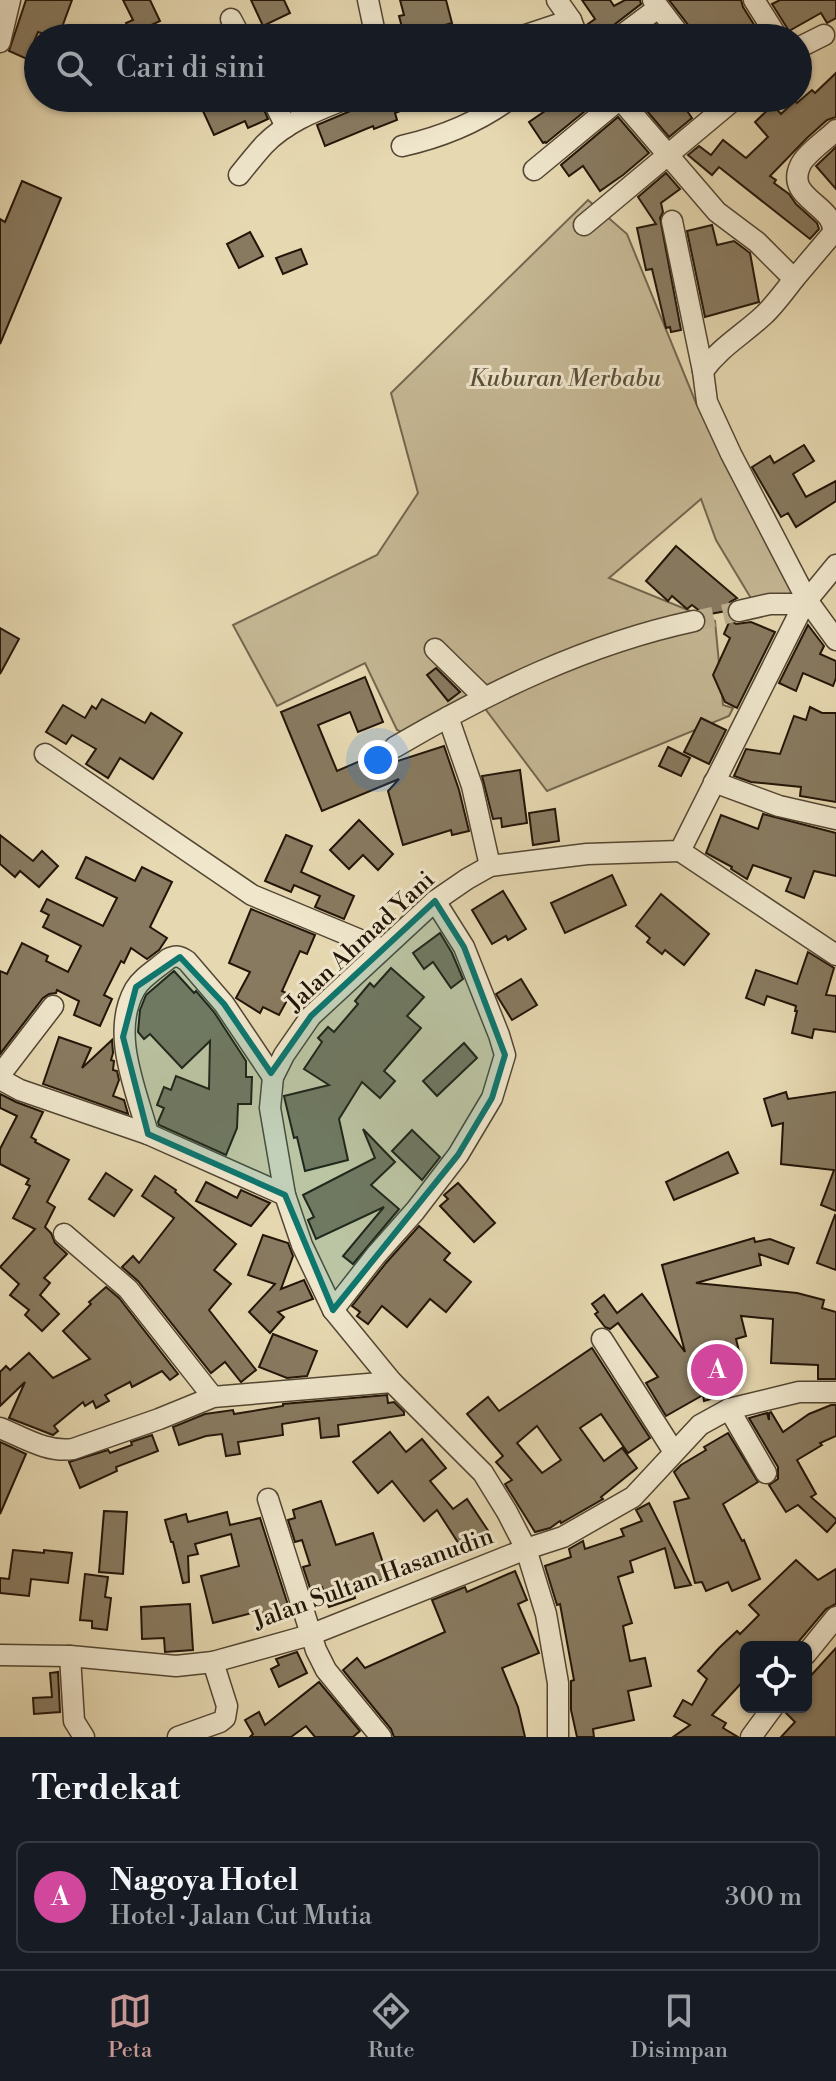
<!DOCTYPE html>
<html lang="id">
<head>
<meta charset="utf-8">
<style>
	:root { --surface:#171b24; --page:#20242c; --text:#f1f3f6; --muted:#9ea1a6; --line:#363941; --accent:#c59692 }
	body { margin:0; font-family:"Libre Bodoni",serif; background:var(--page); color:var(--text) }
	.controls { position:absolute; right:24px; bottom:24px; display:grid; overflow:hidden; border-radius:12px; box-shadow:0 2px 6px #0004 }
	.controls button { width:72px; height:72px; display:grid; place-items:center; padding:0; border:0; border-bottom:2px solid var(--line); background:var(--surface); color:var(--text); font:40px sans-serif }
	.you { position:absolute; left:378px; top:760px; width:28px; height:28px; margin:-20px; border:6px solid #fff; border-radius:50%; background:#1a73e8; box-shadow:0 0 0 12px #1a73e833 }
	.badge { display:grid; place-items:center; width:52px; height:52px; border-radius:50%; background:var(--accent); color:#fff; font-size:26px; font-weight:700 }
	.pin { position:absolute; translate:-50% -50%; border:4px solid #fff; box-shadow:0 2px 8px #0006 }
	.list { margin:0; padding:0; list-style:none }
	h2 { display:flex; justify-content:space-between; align-items:center; height:104px; margin:0; padding:0 32px; font-size:34px }
	h2 small { font-size:26px; font-weight:400; color:var(--muted) }
	.list li { display:grid; grid-template-columns:52px 1fr auto; gap:24px; align-items:center; box-sizing:border-box; height:112px; margin:0 16px 16px; padding:0 16px; border:2px solid var(--line); border-radius:12px }
	.list b { display:block; font-size:30px; white-space:nowrap }
	.list p { margin:0; font-size:26px; white-space:nowrap; color:var(--muted) }
	.list em { font-size:26px; font-style:normal; color:var(--muted) }
	.icon { flex:none; width:44px; height:44px; fill:none; stroke:currentColor; stroke-width:2; stroke-linecap:round; stroke-linejoin:round }
	.map { position:relative; flex:none; width:836px; height:1737px; overflow:hidden }
	.search { position:absolute; background:var(--surface); box-shadow:0 2px 6px #0004; left:24px; right:24px; top:24px; height:88px; display:flex; align-items:center; gap:20px; box-sizing:border-box; padding:0 28px; border-radius:44px; color:var(--muted); font-size:30px }
	.sheet { height:232px; background:var(--surface) }
	nav { display:flex; justify-content:space-around; align-items:center; box-sizing:border-box; height:112px; border-top:2px solid var(--line); background:var(--surface); font-size:22px; color:var(--muted) }
	nav a { display:grid; justify-items:center; gap:4px }
	nav .on { color:var(--accent) }
	.map>svg:first-child { display:block }
</style>
</head>
<body>
<div class="map">
<svg width="836" height="1737" viewBox="0 0 836 1737">
	<rect width="100%" height="100%" fill="#e6d8b1"/>
	<filter id="stains"><feTurbulence type="fractalNoise" baseFrequency=".0025" numOctaves="4"/><feColorMatrix values="0 0 0 0 .2 0 0 0 0 .09 0 0 0 0 .02 0 0 0 .5 -.17"/></filter>
	<radialGradient id="worn" r=".72"><stop offset=".6" stop-color="#630" stop-opacity="0"/><stop offset="1" stop-color="#630" stop-opacity=".3"/></radialGradient>
	<polygon fill="#c5b794" stroke="#74664e" stroke-width="2" points="588,200 627,234 696,403 795,593 752,600 716,540 701,499 609,578 715,621 723,705 733,708 729,716 547,791 474,694 407,734 397,730 365,663 277,706 233,625 377,555 418,493 391,393"/>
	<g fill="#887a60" stroke="#221508" stroke-width="2" fill-rule="evenodd">
		<polygon points="26,0 72,0 58,38 38,32 27,59 9,51"/>
		<polygon points="123,0 150,0 160,21 132,34 126,23 133,20"/>
		<polygon points="251,0 284,0 290,13 263,26"/>
		<polygon points="400,0 446,0 452,23 410,35 409,29 403,31 399,16 404,15"/>
		<polygon points="582,0 610,0 614,6 625,0 640,0 641,4 610,28 605,38 598,38 588,24 595,19"/>
		<polygon points="669,0 741,0 743,7 758,31 748,38 739,38 735,32 725,38 695,38 692,30"/>
		<polygon points="780,0 836,0 836,18 827,23 821,13 789,31 772,4"/>
		<polygon points="836,73 836,117 827,120 807,138 770,176 776,180 774,183 789,194 796,204 817,223 819,229 810,239 719,167 712,175 688,155 699,146 711,155 723,140 746,158 768,137 755,122 773,105 781,114 795,101 797,103 812,90 815,93"/>
		<polygon points="197,98 259,98 268,119 248,128 245,121 214,135"/>
		<polygon points="362,98 431,98 431,99 395,113 397,120 374,129 373,126 325,146 317,125 353,110 359,105"/>
		<polygon points="536,98 601,98 546,143 545,142 543,143 529,122 545,111"/>
		<polygon points="636,98 678,98 692,118 669,137"/>
		<polygon points="618,117 649,153 623,175 600,191 583,166 569,176 561,165"/>
		<polygon points="836,147 836,189 816,166"/>
		<polygon points="666,173 680,189 661,203 663,212 660,218 681,330 671,332 670,327 666,328 652,269 646,270 637,228 656,224 638,197"/>
		<polygon points="22,181 61,198 0,344 0,219 5,222"/>
		<polygon points="712,225 717,245 734,241 750,253 759,302 705,317 687,231"/>
		<polygon points="250,232 263,256 239,268 227,244"/>
		<polygon points="301,249 307,264 283,274 276,258"/>
		<polygon points="804,445 814,461 793,474 806,497 836,481 836,501 796,527 788,513 781,517 752,467 770,456 774,463"/>
		<polygon points="676,546 737,598 730,602 726,611 705,615 692,605 687,609 672,596 668,601 646,581"/>
		<polygon points="730,620 736,624 751,622 775,632 737,708 725,702 713,675 730,638 724,634"/>
		<polygon points="808,625 824,646 820,654 836,661 836,678 833,686 803,673 796,691 779,683"/>
		<polygon points="0,628 19,639 0,674"/>
		<polygon points="436,668 460,692 448,701 427,675"/>
		<polygon points="365,677 383,722 358,732 350,712 318,725 337,771 374,755 379,767 444,746 459,790 469,831 452,835 451,830 403,845 388,791 399,779 322,811 281,712"/>
		<polygon points="102,699 145,723 151,713 182,733 153,779 120,758 108,778 86,764 96,749 72,735 66,744 46,732 63,705 85,718 92,706 96,709"/>
		<polygon points="810,707 822,713 836,713 836,802 800,796 801,787 751,782 734,776 746,749 780,754 794,716 806,720"/>
		<polygon points="701,718 726,730 709,764 684,752"/>
		<polygon points="668,747 690,758 681,776 659,766"/>
		<polygon points="520,770 527,823 502,827 501,818 493,819 482,776"/>
		<polygon points="555,809 559,841 533,845 529,813"/>
		<polygon points="763,814 836,833 836,876 814,871 804,898 786,891 791,878 753,865 747,879 731,869 732,867 706,853 721,815 758,829"/>
		<polygon points="359,820 393,854 378,870 363,855 349,869 330,850"/>
		<polygon points="0,835 33,861 42,851 58,866 39,887 20,871 15,877 0,864"/>
		<polygon points="286,835 312,846 301,872 354,896 344,919 315,907 320,896 294,885 291,892 265,881"/>
		<polygon points="86,857 135,881 142,867 172,882 150,927 167,938 159,950 147,959 131,948 124,963 121,961 104,995 112,999 100,1026 74,1015 79,1001 57,990 56,993 49,994 43,998 0,1054 0,971 7,974 22,943 48,956 46,961 68,972 81,946 43,927 49,915 41,911 47,899 103,926 117,898 76,878"/>
		<polygon points="612,875 626,905 565,933 551,903"/>
		<polygon points="503,891 526,929 508,940 506,936 492,944 472,910"/>
		<polygon points="661,894 709,934 684,965 665,950 662,954 647,942 650,938 636,926"/>
		<polygon points="251,909 315,935 307,954 300,951 282,991 290,995 279,1015 263,1007 260,1013 236,998 250,972 229,963"/>
		<polygon points="440,933 452,953 463,979 451,988 433,962 424,969 413,953"/>
		<polygon points="808,952 834,968 826,995 836,996 836,1032 814,1029 812,1038 792,1033 797,1011 795,1011 796,1006 767,996 764,1005 746,998 756,970 797,984"/>
		<polygon points="391,968 424,997 407,1016 421,1028 384,1071 395,1081 380,1098 362,1082 339,1119 348,1160 305,1171 297,1137 294,1138 284,1096 329,1085 304,1069 322,1042 318,1038 328,1027 334,1032 358,1004 355,1001 370,983 374,987"/>
		<polygon points="174,971 194,993 196,991 214,1012 246,1061 246,1077 252,1077 251,1104 238,1104 237,1128 226,1155 159,1125 158,1122 164,1108 157,1105 164,1087 171,1090 176,1076 209,1089 210,1041 182,1068 150,1034 144,1039 138,1032 140,1010 146,995"/>
		<polygon points="521,979 537,1005 512,1020 496,994"/>
		<polygon points="59,1037 91,1048 82,1068 112,1040 113,1053 111,1060 114,1061 113,1070 117,1071 119,1080 113,1096 124,1100 128,1114 43,1084"/>
		<polygon points="464,1043 477,1058 437,1096 423,1081"/>
		<polygon points="786,1092 788,1099 836,1092 836,1211 821,1205 834,1170 781,1164 783,1123 772,1126 764,1099"/>
		<polygon points="0,1094 16,1102 43,1112 31,1137 36,1140 35,1142 69,1160 47,1202 55,1207 45,1227 51,1233 55,1243 67,1254 44,1278 50,1283 40,1295 59,1314 42,1331 25,1315 29,1310 10,1295 19,1284 0,1267 35,1229 13,1218 30,1186 26,1184 29,1179 0,1164 0,1149 17,1116 0,1108"/>
		<polygon points="363,1129 395,1162 371,1185 399,1209 353,1264 343,1256 384,1207 316,1239 308,1220 314,1217 303,1195 375,1158"/>
		<polygon points="412,1130 440,1157 422,1180 392,1151"/>
		<polygon points="728,1152 738,1173 674,1200 666,1182"/>
		<polygon points="106,1173 132,1190 114,1216 89,1199"/>
		<polygon points="155,1176 176,1190 175,1192 236,1244 214,1270 231,1284 209,1310 256,1370 241,1382 225,1362 211,1373 138,1281 122,1267 133,1256 139,1263 174,1218 142,1196"/>
		<polygon points="206,1182 237,1198 241,1190 270,1203 251,1226 196,1201"/>
		<polygon points="458,1183 495,1223 474,1242 440,1206 448,1199 444,1195"/>
		<polygon points="835,1215 836,1216 836,1270 817,1263"/>
		<polygon points="419,1226 450,1253 444,1260 471,1282 446,1312 430,1299 407,1327 382,1306 368,1324 357,1316 360,1312 352,1306 386,1263"/>
		<polygon points="263,1235 288,1243 293,1256 281,1289 304,1280 313,1299 278,1312 284,1317 270,1333 249,1312 275,1284 248,1275"/>
		<polygon points="754,1238 755,1242 770,1239 794,1248 788,1264 759,1254 761,1265 696,1283 797,1293 824,1300 822,1308 836,1312 836,1379 818,1379 818,1365 771,1363 773,1319 741,1316 746,1336 736,1339 739,1351 723,1356 725,1361 713,1364 721,1396 704,1401 703,1395 666,1416 646,1383 658,1377 618,1323 610,1329 605,1327 595,1314 598,1312 592,1304 604,1295 617,1313 642,1294 685,1352 662,1265"/>
		<polygon points="106,1287 119,1298 178,1374 170,1380 162,1371 132,1387 130,1382 105,1395 109,1401 96,1408 93,1401 85,1406 83,1402 54,1426 58,1431 53,1435 9,1418 25,1382 0,1406 0,1372 6,1366 10,1370 29,1353 53,1378 90,1359 63,1331 91,1304 89,1302"/>
		<polygon points="273,1334 317,1351 307,1376 287,1378 259,1367"/>
		<path d="M592,1348L650,1438L628,1453L601,1414L580,1428L604,1461L622,1448L637,1468L601,1497L603,1499L561,1523L560,1521L550,1528L535,1532L505,1484L512,1480L496,1462L503,1456L467,1414L488,1397L499,1411ZM537,1426L561,1460L542,1473L517,1443Z"/>
		<polygon points="387,1395 388,1403 394,1402 404,1412 404,1415 338,1425 339,1436 321,1438 319,1418 282,1424 283,1435 238,1442 240,1454 226,1456 222,1434 206,1436 179,1445 173,1427 205,1414 233,1410 234,1414 283,1406 283,1404"/>
		<polygon points="831,1405 836,1405 836,1436 820,1443 822,1445 797,1460 816,1494 811,1497 836,1519 836,1522 827,1532 798,1505 786,1512 769,1485 778,1479 778,1467 749,1418 767,1413 769,1420 769,1413 771,1412 783,1432 809,1414"/>
		<polygon points="390,1432 406,1452 422,1439 446,1468 430,1481 453,1509 467,1499 491,1535 473,1547 468,1538 459,1544 437,1510 424,1521 392,1481 378,1493 353,1462"/>
		<polygon points="728,1433 758,1482 723,1504 742,1541 744,1540 760,1579 732,1591 728,1582 706,1591 702,1582 695,1583 674,1502 689,1498 674,1472 681,1465 706,1450 704,1447"/>
		<polygon points="152,1435 158,1451 116,1467 117,1471 80,1488 69,1462 108,1450 110,1453 132,1445 131,1442"/>
		<polygon points="0,1442 26,1454 0,1514"/>
		<polygon points="321,1501 336,1545 373,1533 388,1578 353,1590 355,1598 329,1607 322,1587 311,1591 303,1567 310,1565 302,1540 295,1542 288,1520 295,1518 293,1510"/>
		<polygon points="649,1503 691,1585 675,1588 665,1548 630,1561 633,1572 618,1577 632,1623 623,1626 630,1661 645,1658 651,1686 628,1691 634,1720 593,1729 594,1737 577,1737 571,1710 571,1681 574,1680 560,1604 557,1605 545,1566 571,1557 569,1549 583,1541 585,1549 624,1536 621,1529 642,1521 636,1510"/>
		<polygon points="104,1511 127,1512 123,1574 99,1572"/>
		<polygon points="227,1512 230,1525 260,1518 289,1608 262,1617 260,1611 213,1623 201,1576 239,1566 231,1534 195,1544 198,1554 188,1556 189,1582 183,1583 173,1542 171,1542 165,1520 186,1514 188,1522"/>
		<polygon points="13,1550 44,1553 44,1550 72,1553 68,1583 31,1579 29,1596 0,1593 0,1578 9,1579"/>
		<polygon points="796,1560 818,1580 836,1569 836,1604 826,1609 794,1647 746,1647 746,1678 712,1715 726,1723 723,1728 738,1737 673,1737 690,1725 674,1716 683,1700 692,1705 707,1679 698,1671 719,1648 737,1631 740,1634 759,1615 749,1605"/>
		<polygon points="515,1571 527,1600 518,1604 539,1653 502,1668 518,1707 525,1737 394,1737 391,1729 343,1670 357,1658 365,1668 445,1632 432,1600 465,1587 467,1592"/>
		<polygon points="85,1574 108,1577 105,1597 111,1598 107,1630 92,1628 92,1621 80,1620"/>
		<polygon points="190,1604 193,1650 165,1652 164,1638 142,1639 141,1607"/>
		<polygon points="836,1648 836,1737 781,1737 795,1722 785,1712 786,1707 806,1707 806,1681"/>
		<polygon points="297,1652 307,1673 279,1687 271,1669 279,1665 276,1659"/>
		<polygon points="58,1672 60,1712 34,1714 33,1698 52,1697 50,1673"/>
		<polygon points="319,1682 360,1731 353,1737 315,1737 306,1726 291,1737 250,1737 253,1734 245,1720 259,1712 265,1725"/>
	</g>
	<g fill="none" stroke-linecap="round" stroke-linejoin="round">
		<polyline stroke="#bfb18f" stroke-width="20" stroke-dasharray="20 10" stroke-linecap="butt" points="694,621 739,611"/>
		<defs>
			<g id="minor">
				<polyline points="368,0 376,38"/>
				<polyline points="557,0 571,20 578,38"/>
				<polyline points="653,0 682,38"/>
				<polyline points="754,0 778,38"/>
				<polyline points="231,19 241,38"/>
				<polyline points="517,38 571,20"/>
				<polyline points="618,38 658,8"/>
				<polyline points="0,42 10,0"/>
				<polyline points="798,48 824,35"/>
				<polyline points="272,98 286,127"/>
				<path d="M619,98L717,212L757,242L794,279C785,291 776,303 765,314C744,334 720,347 703,371L707,402L731,454L807,600L836,640"/>
				<path d="M402,146C442,137 479,122 511,98"/>
				<polyline points="534,170 620,99"/>
				<path d="M239,175C247,165 255,155 264,145C287,121 318,110 348,98"/>
				<polyline points="672,221 703,371"/>
				<polyline points="584,225 736,98"/>
				<path d="M794,279L833,233C836,205 785,199 800,166C804,155 827,139 836,130"/>
				<polyline points="739,611 770,604 804,604"/>
				<polyline points="435,649 484,697"/>
				<polyline points="448,717 472,786 490,866"/>
				<path d="M395,747C489,692 587,644 694,621"/>
				<polyline points="45,754 252,895 382,949"/>
				<polyline points="714,782 779,806 836,819"/>
				<polyline points="680,851 836,955"/>
				<polyline points="0,1075 53,1006"/>
				<polyline points="0,1079 20,1090 148,1134 285,1195"/>
				<path d="M148,1134C136,1089 110,1033 135,989C142,977 158,968 168,959C176,955 180,956 187,961L224,1004L273,1077"/>
				<polyline points="64,1234 128,1289 213,1397"/>
				<polyline points="333,1310 376,1255 415,1211 458,1155 492,1098 505,1055 499,1035 464,947 435,901"/>
				<polyline points="602,1339 674,1452"/>
				<polyline points="729,1409 766,1473"/>
				<path d="M0,1428C23,1437 47,1453 73,1449L159,1419L213,1397L392,1382"/>
				<polyline points="268,1499 316,1650 326,1670 381,1737"/>
				<polyline points="806,1654 836,1617"/>
				<polyline points="0,1655 70,1656 176,1666 213,1662 310,1635 526,1549 563,1537 633,1497 700,1425 729,1409 799,1392 836,1392"/>
				<polyline points="70,1656 74,1721 84,1737"/>
				<polyline points="178,1737 220,1722 225,1718 227,1706 213,1662"/>
				<polyline points="558,1737 558,1683 546,1614 526,1549 507,1512 483,1473 392,1382 333,1310 302,1245 285,1195 270,1108 273,1077 284,1055 311,1016 435,901 467,879 490,866 587,854 680,851 804,604 836,565"/>
				<polyline points="751,1737 773,1707"/>
			</g>
		</defs>
		<use href="#minor" stroke="#534632" stroke-width="23"/>
		<use href="#minor" stroke="#efe6cc" stroke-width="20"/>
	</g>
	<path fill="#0f766e" fill-opacity="0.2" stroke="#0f766e" stroke-width="6" stroke-linejoin="round" d="M435,901L464,947L505,1055L492,1098L458,1155L333,1310L285,1195L148,1134L123,1037L136,987L180,957L224,1004L271,1073L311,1016Z"/>
	<g text-anchor="middle" stroke-width="6" stroke-linejoin="round" paint-order="stroke">
		<g font-size="24" font-style="italic" fill="#5b4e39" stroke="#efe6cc">
			<text x="565" y="386">Kuburan Merbabu</text>
		</g>
		<g font-size="24" fill="#221508" stroke="#efe6cc">
			<text transform="translate(360 941) rotate(-43)" y="8">Jalan Ahmad Yani</text>
			<text transform="translate(373 1578) rotate(-20)" y="8">Jalan Sultan Hasanudin</text>
		</g>
	</g>
	<rect width="100%" height="100%" filter="url(#stains)"/>
	<rect width="100%" height="100%" fill="url(#worn)"/>
</svg>
<div class="controls">
<button><svg class="icon" aria-label="locate" viewBox="0 0 24 24"><circle cx="12" cy="12" r="6"/><path d="M12 2v4M12 18v4M2 12h4M18 12h4"/></svg></button>
</div>
<div class="you"></div>
<div class="pin badge" style="left:717px;top:1370px;background:#d1479c">A</div>
<div class="search"><svg class="icon" aria-label="search" viewBox="0 0 24 24"><circle cx="10" cy="10" r="6"/><path d="M15 15l6 6"/></svg>Cari di sini</div>
</div>
<section class="sheet">
<h2>Terdekat<small></small></h2>
<ul class="list">
<li><span class="badge" style="background:#d1479c">A</span><div><b>Nagoya Hotel</b><p>Hotel · Jalan Cut Mutia</p></div><em>300 m</em></li>
</ul>
</section>
<nav>
<a class="on"><svg class="icon" aria-label="map" viewBox="0 0 24 24"><path d="M3 6l6-2 6 2 6-2v14l-6 2-6-2-6 2zM9 4v14M15 6v14"/></svg>Peta</a>
<a><svg class="icon" aria-label="directions" viewBox="0 0 24 24"><path d="M12 3l9 9-9 9-9-9zM9 14v-3h6M13 9l2 2-2 2"/></svg>Rute</a>
<a><svg class="icon" aria-label="saved" viewBox="0 0 24 24"><path d="M7 4h10v16l-5-4-5 4z"/></svg>Disimpan</a>
</nav>
</body>
</html>
